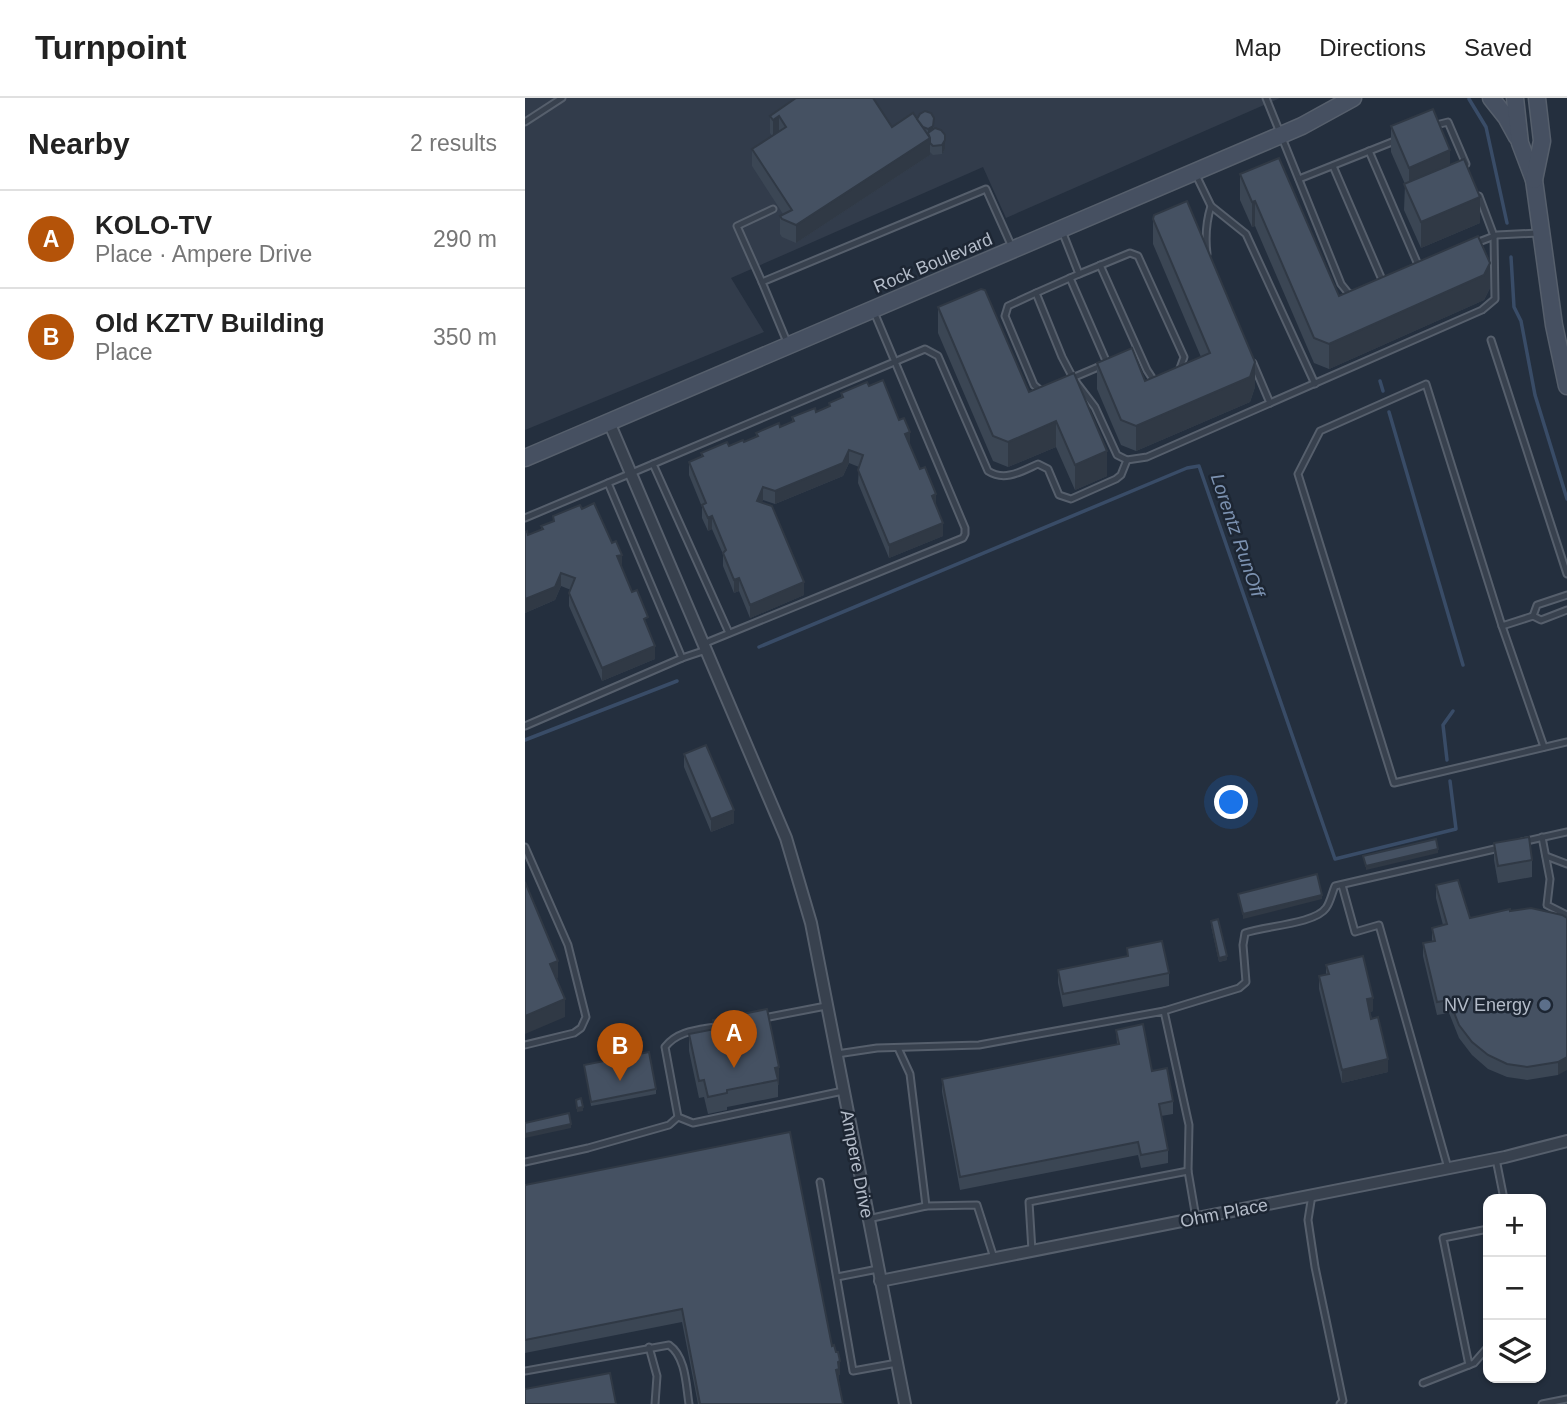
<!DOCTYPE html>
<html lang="en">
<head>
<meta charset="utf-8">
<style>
	:root { --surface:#fff; --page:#f6f6f6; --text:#222; --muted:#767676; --line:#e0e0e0; --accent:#b45309 }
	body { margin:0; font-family:Arial,sans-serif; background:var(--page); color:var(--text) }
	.controls { position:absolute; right:21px; bottom:21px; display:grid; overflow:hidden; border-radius:14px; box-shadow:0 2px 5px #0004 }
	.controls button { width:63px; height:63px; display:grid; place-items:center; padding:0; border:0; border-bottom:2px solid var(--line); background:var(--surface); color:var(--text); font:35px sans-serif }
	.you { position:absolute; left:707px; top:705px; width:24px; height:24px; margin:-18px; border:5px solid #fff; border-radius:50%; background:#1a73e8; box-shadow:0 0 0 10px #1a73e833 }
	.badge { display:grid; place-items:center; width:46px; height:46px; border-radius:50%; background:var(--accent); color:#fff; font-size:23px; font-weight:700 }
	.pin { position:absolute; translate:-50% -58px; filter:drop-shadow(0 2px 4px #0008) }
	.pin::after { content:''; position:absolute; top:37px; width:24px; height:21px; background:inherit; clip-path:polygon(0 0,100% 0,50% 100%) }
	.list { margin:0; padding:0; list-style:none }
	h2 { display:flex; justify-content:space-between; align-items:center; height:91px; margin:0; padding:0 28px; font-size:30px }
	h2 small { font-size:23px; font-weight:400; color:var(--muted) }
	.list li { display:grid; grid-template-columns:46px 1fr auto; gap:21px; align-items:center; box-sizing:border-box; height:98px; padding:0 28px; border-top:2px solid var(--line) }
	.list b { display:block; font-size:26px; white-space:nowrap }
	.list p { margin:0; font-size:23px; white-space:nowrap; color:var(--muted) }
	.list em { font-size:23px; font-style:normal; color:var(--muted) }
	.icon { flex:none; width:38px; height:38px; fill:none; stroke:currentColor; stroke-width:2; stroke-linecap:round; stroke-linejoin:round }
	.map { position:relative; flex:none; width:1042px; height:1306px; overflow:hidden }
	header { display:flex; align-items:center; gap:42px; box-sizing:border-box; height:98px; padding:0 35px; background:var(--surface); border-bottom:2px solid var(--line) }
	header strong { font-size:33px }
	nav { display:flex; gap:38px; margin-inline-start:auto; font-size:24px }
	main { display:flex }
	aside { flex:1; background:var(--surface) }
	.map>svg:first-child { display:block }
</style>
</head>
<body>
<header>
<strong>Turnpoint</strong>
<nav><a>Map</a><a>Directions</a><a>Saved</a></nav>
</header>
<main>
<aside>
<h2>Nearby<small>2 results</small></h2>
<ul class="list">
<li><span class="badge">A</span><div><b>KOLO-TV</b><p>Place · Ampere Drive</p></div><em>290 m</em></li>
<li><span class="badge">B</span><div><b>Old KZTV Building</b><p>Place</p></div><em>350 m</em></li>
</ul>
</aside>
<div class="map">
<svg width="1042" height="1306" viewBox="0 0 1042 1306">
	<rect width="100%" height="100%" fill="#242f3e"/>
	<polygon fill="#323c4b" points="0,0 755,0 481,120 458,69 206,180 239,234 0,332"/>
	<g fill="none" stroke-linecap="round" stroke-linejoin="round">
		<g stroke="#394c67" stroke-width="3.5">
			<polyline points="944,1 961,29 982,125"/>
			<polyline points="986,159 989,209 996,223 1010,297 1042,401"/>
			<polyline points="855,283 858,293"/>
			<polyline points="864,314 938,567"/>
			<polyline points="234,549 662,370 674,368 810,761 931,731 925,683"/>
			<polyline points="0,642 152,583"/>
			<polyline points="922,662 918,627 928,613"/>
		</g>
		<defs>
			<g id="service">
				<polyline points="741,0 816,186 824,196 829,196"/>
				<polyline points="0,24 37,0"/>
				<polyline points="907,28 923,24 941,66"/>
				<polyline points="844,53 894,169"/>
				<polyline points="808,68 858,184"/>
				<polyline points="671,77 686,108 721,136 790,286"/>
				<polyline points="774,81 872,42"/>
				<polyline points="537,133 554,176 511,195 537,259 548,280 570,309 592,357 602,362 622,359 957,212 970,201 969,138 954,98"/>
				<polyline points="951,145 972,137 1013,135"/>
				<path d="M682,156C680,139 681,124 686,108"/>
				<polyline points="575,167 622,272 631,286"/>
				<polyline points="554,176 605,155 613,158 659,259 654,273"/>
				<polyline points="545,180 582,265"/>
				<polyline points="237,184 212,128 248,111"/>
				<polyline points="511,195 483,208 480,218 509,287 517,294"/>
				<polyline points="966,242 1042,476"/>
				<polyline points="262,244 237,184 461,91 487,149"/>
				<polyline points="728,265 745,305"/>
				<polyline points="545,281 578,267"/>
				<polyline points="0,420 128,366"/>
				<polyline points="1042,497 1012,507 1008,518 1016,522 1042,512"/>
				<polyline points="1008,518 977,528 901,286 795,333 773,376 869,685 1042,644"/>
				<polyline points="977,528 1019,649"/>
				<path d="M204,535L128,366L400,251L413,258L463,373C480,384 497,373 513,366L523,371L534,397L546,401L591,381L596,377L602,362"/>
				<polyline points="178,546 438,440 440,436 440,430 349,214"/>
				<polyline points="157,560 181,552"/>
				<polyline points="0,628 157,560 83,385"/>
				<polyline points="1017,739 1025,781 1022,807 1042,817"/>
				<polyline points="997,744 1042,734"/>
				<polyline points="0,749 43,847 61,919 56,930 49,935 0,947"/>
				<polyline points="1021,758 1042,766"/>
				<polyline points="817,787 830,834 854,827 923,1070"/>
				<path d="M639,913L714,890L721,884L718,847L720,835C739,828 790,826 801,810C805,805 807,795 810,788L974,750"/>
				<polyline points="239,920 301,908"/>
				<path d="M195,928C175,932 153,932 140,949L153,1019L168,1025L318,993"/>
				<polyline points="373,950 385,976 401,1108"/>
				<polyline points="312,956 352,950 454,947 639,913 664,1027 663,1073"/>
				<polyline points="971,1061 979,1101"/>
				<polyline points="0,1064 63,1050 144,1027 153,1019"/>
				<polyline points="295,1084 328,1273 372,1265"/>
				<polyline points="787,1097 783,1122 790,1169 818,1303 815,1306"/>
				<polyline points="343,1121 401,1108 452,1107 469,1160"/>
				<polyline points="507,1153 504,1104 663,1073 671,1120"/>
				<polyline points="312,1179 353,1171"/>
				<polyline points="124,1249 132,1278 130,1306"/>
				<polyline points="944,1267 918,1140 963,1131"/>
				<path d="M0,1273L144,1247C161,1259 161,1287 164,1306"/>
				<polyline points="898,1285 949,1265 963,1249"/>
				<polyline points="1017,1306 1042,1301"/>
			</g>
			<g id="minor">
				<polyline points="84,324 261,740 286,825 380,1306"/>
				<polyline points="355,1183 980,1059 1042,1043"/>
			</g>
			<g id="secondary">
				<polyline points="966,0 981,19 992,39"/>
				<polyline points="990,0 995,45 1009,82 1029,227 1042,288"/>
				<polyline points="1009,82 1017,43 1012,0"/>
				<polyline points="0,360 735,46 777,28 828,0"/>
			</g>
		</defs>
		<use href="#service" stroke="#565f6c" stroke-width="9"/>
		<use href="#minor" stroke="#565f6c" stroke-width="14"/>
		<use href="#secondary" stroke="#565f6c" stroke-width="19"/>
		<use href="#service" stroke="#38414e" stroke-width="5"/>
		<use href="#minor" stroke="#38414e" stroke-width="10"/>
		<use href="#secondary" stroke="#465061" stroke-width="16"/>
	</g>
	<g fill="#3b4654">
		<polygon points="245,18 367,29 392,22 409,28 408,32 420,51 417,56 408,57 405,54 405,57 271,145 257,139 255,136 255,118 258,116 227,68 227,51 247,38 245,35"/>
		<polygon points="866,28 925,67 955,125 896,150 879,112 880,86 866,54"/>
		<polygon points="715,76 814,198 965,190 959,202 804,271 789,265 730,128 727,129 715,102"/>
		<polygon points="628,121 730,289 725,304 611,353 596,347 572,291 572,265 620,283 676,259 628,146"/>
		<polygon points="413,209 504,294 582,378 550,392 531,349 483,369 468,363 413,235"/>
		<polygon points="344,288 385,347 411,407 418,438 364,460 333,385 334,369 324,365 318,378 250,406 238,402 237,404 279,497 225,520 214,493 209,495 198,468 198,456 187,431 183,433 177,420 177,409 164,377 164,364 176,359 176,355 219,344 231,339 231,335 255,329 267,324 267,319 291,314 304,309 304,305 316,300 316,295"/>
		<polygon points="28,418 97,470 123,530 130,561 77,583 44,508 44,495 46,492 36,488 30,502 0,515 0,434 3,437 16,432 16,428 28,423"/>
		<polygon points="159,656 209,725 186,734 159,669"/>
		<polygon points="969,745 1007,762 1007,779 973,785 969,762"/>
		<polygon points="911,787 945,820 985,813 1037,817 1033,977 1002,982 982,979 963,971 947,957 934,940 924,915 912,917 898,858 898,845 907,844 907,830 918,827 911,800"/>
		<polygon points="686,823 702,862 694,864 686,827"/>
		<polygon points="602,850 644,875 644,888 538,909 533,885 533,872 602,858"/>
		<polygon points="801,867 848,913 845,914 863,974 817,985 794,891 794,878 801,876"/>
		<polygon points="242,911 254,986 253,987 253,999 202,1009 202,1012 183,1016 179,999 174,1000 164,953 164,936 188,931 188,922"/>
		<polygon points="591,932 627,973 648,1003 648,1016 636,1018 643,1052 643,1065 616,1070 613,1057 435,1092 417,994 417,981 592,946"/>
		<polygon points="59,967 131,991 131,996 66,1008"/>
		<polygon points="0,1087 307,1248 315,1276 314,1277 314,1284 318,1306 173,1306 157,1224 0,1255"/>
	</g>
	<g fill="#303945">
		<polygon points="254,18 254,35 248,39 248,22"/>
		<polygon points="409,20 408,36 403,39 403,31"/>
		<polygon points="405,40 405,57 271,145 271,127"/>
		<polygon points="420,42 420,51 417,56 417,47"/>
		<polygon points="925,52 925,78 884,95 884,70"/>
		<polygon points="955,99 955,125 896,150 896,124"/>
		<polygon points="730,103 730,128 727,129 727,104"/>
		<polygon points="965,165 965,190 959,202 804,271 804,246"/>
		<polygon points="730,264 730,289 725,304 611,353 611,328"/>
		<polygon points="531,323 531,349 483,369 483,344"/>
		<polygon points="385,334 385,347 380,336"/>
		<polygon points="324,352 324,365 318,378 250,406 250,393"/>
		<polygon points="582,353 582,378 550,392 550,367"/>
		<polygon points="238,389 238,402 232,416 232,403"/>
		<polygon points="411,396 411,409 407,398"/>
		<polygon points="187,418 187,431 183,433 183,420"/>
		<polygon points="418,425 418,438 364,460 364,447"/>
		<polygon points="97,457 97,470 92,458"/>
		<polygon points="36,475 36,488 30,502 0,515 0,501"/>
		<polygon points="214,480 214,493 209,495 209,482"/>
		<polygon points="279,484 279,497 225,520 225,507"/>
		<polygon points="130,548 130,561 77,583 77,570"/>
		<polygon points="209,712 209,725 186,734 186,721"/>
		<polygon points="913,751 913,755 841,772 841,768"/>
		<polygon points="797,797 797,801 718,821 718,816"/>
		<polygon points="702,858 702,862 694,864 694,860"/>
		<polygon points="33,863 33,880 25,884 25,866"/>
		<polygon points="848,900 848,913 842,915 842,901"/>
		<polygon points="40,901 40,919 0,936 0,918"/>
		<polygon points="1042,959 1042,972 1033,977 1033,964"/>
		<polygon points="863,961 863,974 817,985 817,972"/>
		<polygon points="254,969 254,986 253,987 250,970"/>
		<polygon points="58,1009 58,1013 52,1014 52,1010"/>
		<polygon points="46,1026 46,1030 0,1040 0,1036"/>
		<polygon points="315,1263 315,1276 314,1277 314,1284 311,1272 313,1264"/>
	</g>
	<g fill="#455162" stroke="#303945" stroke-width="2">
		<polygon points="271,0 348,0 367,29 388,15 405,40 271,127 257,121 255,118 267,112 227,51 261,29 254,18 248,22 245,18"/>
		<polygon points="908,11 925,52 884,70 866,28"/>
		<polygon points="400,13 406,15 409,20 408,28 403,31 398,29 392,21 395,16"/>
		<polygon points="410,30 416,32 420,37 420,42 417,47 408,48 405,45 405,40 403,35"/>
		<polygon points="754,60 814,198 953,138 965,165 959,177 804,246 789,240 730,103 727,104 715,76"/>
		<polygon points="939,61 955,99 896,124 879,86"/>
		<polygon points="662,103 730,264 725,279 611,328 596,322 572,265 607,250 620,283 685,255 628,121 629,117"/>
		<polygon points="456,191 460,192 504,294 549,275 582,353 550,367 531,323 483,344 468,338 413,209"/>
		<polygon points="358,282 374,322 379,320 385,334 380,336 395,371 400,369 411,396 407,398 418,425 364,447 333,372 338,357 324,352 318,365 250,393 238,389 232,403 247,408 279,484 225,507 214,480 209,482 198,455 201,452 187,418 183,420 177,407 181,405 164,364 178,358 176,355 202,344 204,348 218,342 219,344 233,338 231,335 254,325 255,329 269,323 267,319 290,310 291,314 305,308 304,305 318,299 316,295 342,284 344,288"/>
		<polygon points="69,405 87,445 91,443 97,457 92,458 107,494 112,492 123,519 119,521 130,548 77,570 44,495 50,480 36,475 30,489 0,501 0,434 2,433 3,437 18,431 16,428 29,423 28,418 55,407 57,411"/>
		<polygon points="181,647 209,712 186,721 159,656"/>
		<polygon points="1004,739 1007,762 973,768 969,745"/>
		<polygon points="911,741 913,751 841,768 838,758"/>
		<polygon points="792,776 797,797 718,816 713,796"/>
		<polygon points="933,782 945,820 985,811 985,813 1006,810 1037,817 1042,820 1042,959 1033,964 1002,969 982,966 963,957 947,944 934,927 924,902 912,904 898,845 910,843 907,830 922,826 911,787"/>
		<polygon points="0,784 33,863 25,866 40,901 0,918"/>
		<polygon points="693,821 702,858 694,860 686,823"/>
		<polygon points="637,843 644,875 538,896 533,872 603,858 602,850"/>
		<polygon points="838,858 848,900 842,901 846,921 853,919 863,961 817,972 794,878 804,876 801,867"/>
		<polygon points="242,911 254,969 250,970 253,982 202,992 202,995 183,999 179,982 174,983 164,936 190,931 188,922"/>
		<polygon points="618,926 627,973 642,970 648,1003 634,1006 643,1052 616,1057 613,1044 435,1079 417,981 594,946 591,932"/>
		<polygon points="124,954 131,991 66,1004 59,967"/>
		<polygon points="56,1000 58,1009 52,1010 51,1002"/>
		<polygon points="44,1015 46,1026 0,1036 0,1025"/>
		<polygon points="265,1034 307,1248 309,1247 311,1254 313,1254 315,1263 313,1264 314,1271 311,1272 318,1306 175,1306 157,1211 0,1242 0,1087"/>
		<polygon points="85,1275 91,1306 0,1306 0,1291"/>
	</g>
	<circle fill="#5c6f8a" stroke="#1d2633" stroke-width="2.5" cx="1020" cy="907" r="7"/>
	<g text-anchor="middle" stroke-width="5" stroke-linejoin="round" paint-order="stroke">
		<g font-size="18" fill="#b4bcc9" stroke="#1d2633">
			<text transform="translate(408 165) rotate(-23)" y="6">Rock Boulevard</text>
			<text transform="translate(332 1066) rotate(79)" y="6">Ampere Drive</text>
			<text transform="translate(699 1115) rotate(-11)" y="6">Ohm Place</text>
		</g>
		<g font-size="18" fill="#b4bcc9" stroke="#1d2633" text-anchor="end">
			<text x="1006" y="913">NV Energy</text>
		</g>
		<g font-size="19" font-style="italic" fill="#7c92b1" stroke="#1d2633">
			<text transform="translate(713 437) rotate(71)" y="7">Lorentz RunOff</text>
		</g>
	</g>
</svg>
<div class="controls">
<button>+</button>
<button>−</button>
<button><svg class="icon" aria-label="layers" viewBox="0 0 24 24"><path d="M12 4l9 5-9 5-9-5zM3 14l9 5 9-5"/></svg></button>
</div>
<div class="you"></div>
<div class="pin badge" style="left:209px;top:970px">A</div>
<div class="pin badge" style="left:95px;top:983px">B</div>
</div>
</main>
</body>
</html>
